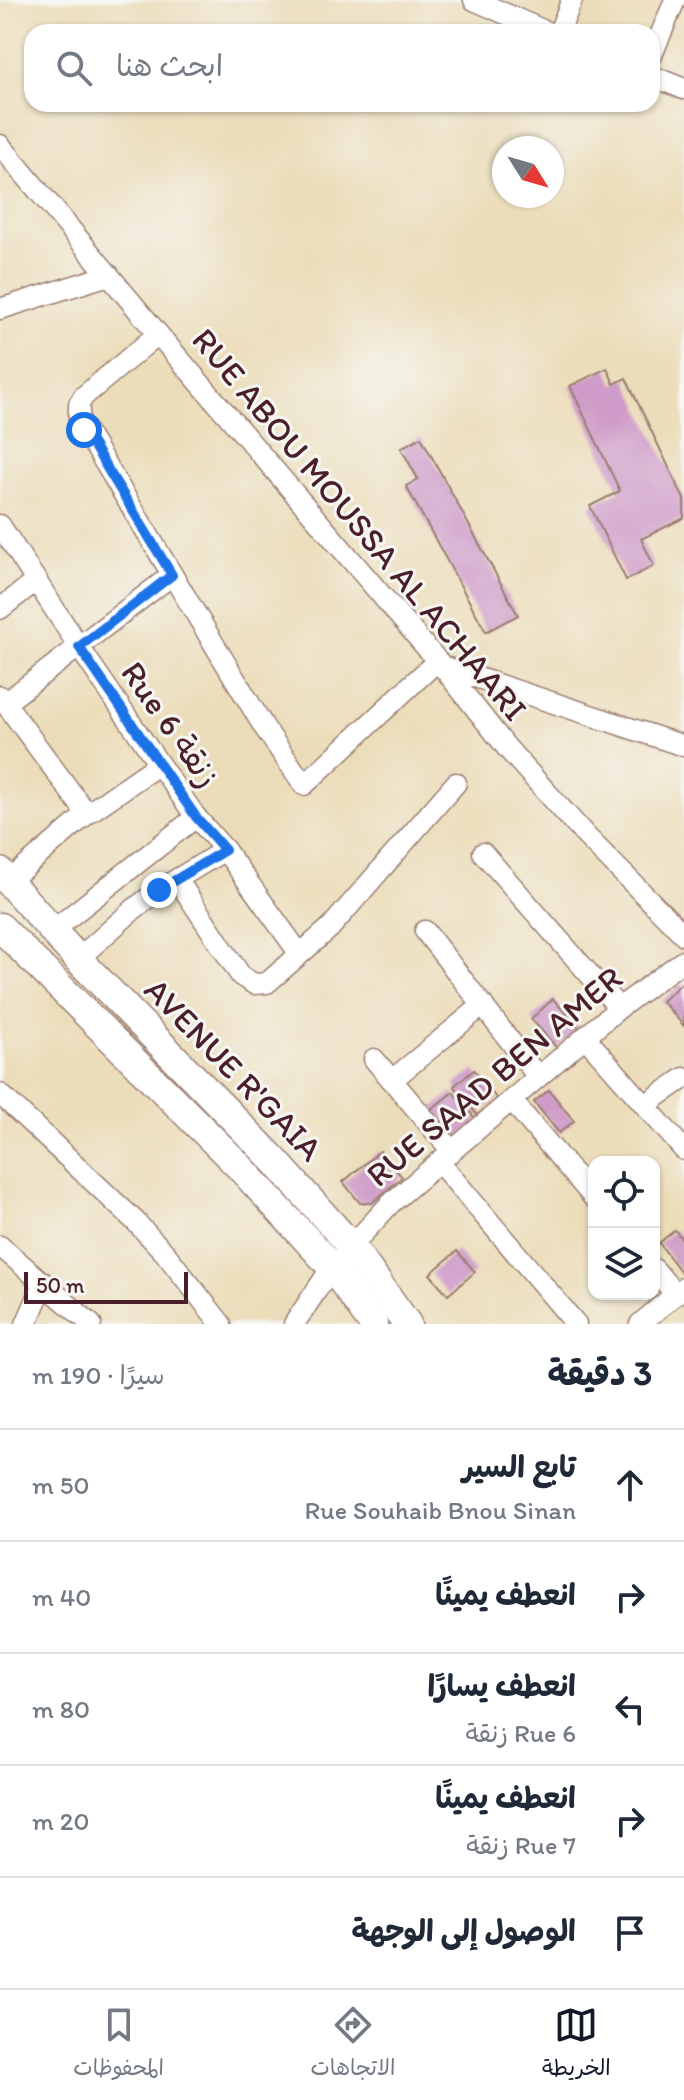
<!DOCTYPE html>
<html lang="ar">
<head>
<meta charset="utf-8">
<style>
	:root { --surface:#fff; --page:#f6f6f7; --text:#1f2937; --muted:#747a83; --line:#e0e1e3; --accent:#111827 }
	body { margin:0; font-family:Itim,"Playpen Sans Arabic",sans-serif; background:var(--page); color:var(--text); direction:rtl }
	.controls { position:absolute; right:24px; bottom:24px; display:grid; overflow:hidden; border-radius:16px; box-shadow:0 2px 6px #0004 }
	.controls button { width:72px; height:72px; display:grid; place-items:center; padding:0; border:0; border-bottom:2px solid var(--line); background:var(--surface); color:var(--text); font:40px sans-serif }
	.compass { position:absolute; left:492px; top:136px; width:72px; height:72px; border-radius:50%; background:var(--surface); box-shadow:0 2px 6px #0004; rotate:127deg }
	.scale { position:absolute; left:24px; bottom:20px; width:164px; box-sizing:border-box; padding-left:8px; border:4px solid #4a1f2b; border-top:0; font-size:22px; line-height:28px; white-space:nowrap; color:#4a1f2b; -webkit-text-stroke:6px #f6f6f2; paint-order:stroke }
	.stop { position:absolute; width:24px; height:24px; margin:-18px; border:6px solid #1a73e8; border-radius:50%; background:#fff }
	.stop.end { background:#1a73e8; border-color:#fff; box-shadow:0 2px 8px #0008 }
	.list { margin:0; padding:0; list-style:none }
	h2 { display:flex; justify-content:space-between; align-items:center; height:104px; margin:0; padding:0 32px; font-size:34px }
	h2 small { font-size:26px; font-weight:400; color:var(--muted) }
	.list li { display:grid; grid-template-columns:52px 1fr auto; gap:24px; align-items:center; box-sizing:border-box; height:112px; padding:0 32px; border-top:2px solid var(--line) }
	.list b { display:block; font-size:30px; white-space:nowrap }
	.list p { margin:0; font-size:26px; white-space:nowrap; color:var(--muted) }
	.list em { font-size:26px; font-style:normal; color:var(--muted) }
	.icon { flex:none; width:44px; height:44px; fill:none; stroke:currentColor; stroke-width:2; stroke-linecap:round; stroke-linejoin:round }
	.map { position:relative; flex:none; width:684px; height:1324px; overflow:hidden; direction:ltr }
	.search { position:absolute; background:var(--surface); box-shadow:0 2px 6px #0004; left:24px; right:24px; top:24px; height:88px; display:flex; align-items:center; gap:20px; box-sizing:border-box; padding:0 28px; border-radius:24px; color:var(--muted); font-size:30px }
	.sheet { height:664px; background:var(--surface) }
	nav { display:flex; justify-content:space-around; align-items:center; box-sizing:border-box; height:112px; border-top:2px solid var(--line); background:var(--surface); font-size:22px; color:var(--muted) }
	nav a { display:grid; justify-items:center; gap:4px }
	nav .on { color:var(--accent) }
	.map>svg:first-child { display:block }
</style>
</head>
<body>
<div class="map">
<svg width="684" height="1324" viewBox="0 0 684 1324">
	<rect width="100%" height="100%" fill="#f6f6f2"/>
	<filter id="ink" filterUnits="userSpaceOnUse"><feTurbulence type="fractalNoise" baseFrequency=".0125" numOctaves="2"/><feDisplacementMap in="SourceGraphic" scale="16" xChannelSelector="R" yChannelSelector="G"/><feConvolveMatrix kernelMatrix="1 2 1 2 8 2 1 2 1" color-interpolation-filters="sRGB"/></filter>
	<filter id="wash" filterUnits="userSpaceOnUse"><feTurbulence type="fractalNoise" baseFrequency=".006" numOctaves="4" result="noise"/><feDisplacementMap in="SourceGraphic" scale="32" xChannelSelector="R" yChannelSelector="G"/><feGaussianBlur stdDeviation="1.8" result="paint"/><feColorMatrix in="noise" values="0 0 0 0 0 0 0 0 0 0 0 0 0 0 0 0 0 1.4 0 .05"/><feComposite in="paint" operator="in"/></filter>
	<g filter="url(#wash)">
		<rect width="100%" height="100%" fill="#ecddba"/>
		<g id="blocks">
			<g fill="#cf9bc8">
				<polygon points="607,368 614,384 626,378 684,499 684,518 641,539 654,566 626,580 590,506 620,491 570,386"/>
				<polygon points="421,437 518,615 486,632 406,486 418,479 401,448"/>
				<polygon points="684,981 684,1026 662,1001"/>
				<polygon points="553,999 579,1028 557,1048 531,1019"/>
				<polygon points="474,1070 497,1099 477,1115 454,1086"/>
				<polygon points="549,1090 574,1121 559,1133 534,1102"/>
				<polygon points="453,1092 478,1122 454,1141 429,1111"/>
				<polygon points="380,1151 402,1177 372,1203 360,1203 343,1182"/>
				<polygon points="675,1230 684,1242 684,1269 681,1272 659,1243"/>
				<polygon points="457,1251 475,1272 448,1295 430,1274"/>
			</g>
		</g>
	</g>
	<g filter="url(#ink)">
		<use href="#blocks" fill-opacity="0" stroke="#9b7e72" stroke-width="2"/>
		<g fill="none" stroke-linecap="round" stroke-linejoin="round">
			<defs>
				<g id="street">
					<polyline points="474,0 547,32"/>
					<polyline points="559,32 572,0"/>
					<polyline points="652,55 675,0"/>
					<polyline points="652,76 684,89"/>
					<polyline points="0,145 158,334 442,666 507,748 585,835 684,935"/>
					<polyline points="0,309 109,275"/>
					<polyline points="158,334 84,396 79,404 79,420 264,727 304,785 437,661"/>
					<polyline points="0,525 79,647 159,764 196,817 225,850 299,953"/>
					<polyline points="0,609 37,580"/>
					<polyline points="442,666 684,746"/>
					<polyline points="0,696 87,814"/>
					<polyline points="5,703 172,575"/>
					<polyline points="483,853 619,1008"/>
					<polyline points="177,879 241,976 254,984 267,983 330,928 456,783"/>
					<polyline points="9,881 87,814 159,764"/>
					<polyline points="53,930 196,817"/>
					<polyline points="425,931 538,1077"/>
					<polyline points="78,959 134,909 159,890 225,850"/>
					<polyline points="585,1037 684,1150"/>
					<polyline points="374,1059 451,1150"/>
					<polyline points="392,1080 483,1005"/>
					<polyline points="0,1094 135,1221 165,1253 221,1324"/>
					<polyline points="512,1101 594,1198"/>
					<polyline points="645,1105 684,1078"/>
					<polyline points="439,1162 576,1324"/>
					<polyline points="0,1246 91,1324"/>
					<polyline points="654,1269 675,1294"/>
					<polyline points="26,1324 44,1283"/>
					<polyline points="294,1324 332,1267 390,1204 619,1008 684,960"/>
					<polyline points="640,1324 684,1287"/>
				</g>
				<g id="secondary">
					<polyline points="0,872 78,959 275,1161 351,1246 407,1324"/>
					<polyline points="0,927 237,1164 332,1267 373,1324"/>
				</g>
			</defs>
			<use href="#street" stroke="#9b7e72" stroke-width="23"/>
			<use href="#secondary" stroke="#9b7e72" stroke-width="31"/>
			<use href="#street" stroke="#fff" stroke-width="20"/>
			<use href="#secondary" stroke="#fff" stroke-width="28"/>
		</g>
	</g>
	<g fill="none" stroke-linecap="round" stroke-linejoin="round" filter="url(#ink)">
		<polyline stroke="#1a73e8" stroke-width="10" points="84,430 172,575 79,647 196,817 225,850 159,890"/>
	</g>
	<g text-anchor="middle" stroke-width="6" stroke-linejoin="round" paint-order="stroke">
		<g font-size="34" fill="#4a1f2b" stroke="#f6f6f2">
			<text transform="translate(360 524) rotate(50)" y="12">RUE ABOU MOUSSA AL ACHAARI</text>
			<text transform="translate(171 724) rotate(55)" y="12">Rue 6 زنقة</text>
			<text transform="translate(234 1069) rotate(46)" y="12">AVENUE R'GAIA</text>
			<text transform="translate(494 1076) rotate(-40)" y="12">RUE SAAD BEN AMER</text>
		</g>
	</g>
</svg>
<div class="controls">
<button><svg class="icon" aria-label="locate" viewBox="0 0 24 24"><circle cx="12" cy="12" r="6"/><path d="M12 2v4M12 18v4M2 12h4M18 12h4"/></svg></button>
<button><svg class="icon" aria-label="layers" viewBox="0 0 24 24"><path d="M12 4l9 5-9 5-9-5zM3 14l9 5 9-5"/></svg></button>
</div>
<svg class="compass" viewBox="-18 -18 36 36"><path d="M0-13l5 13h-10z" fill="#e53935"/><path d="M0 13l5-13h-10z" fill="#747a83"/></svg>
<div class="scale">50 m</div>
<div class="stop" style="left:84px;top:430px"></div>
<div class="stop end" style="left:159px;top:890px"></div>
<div class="search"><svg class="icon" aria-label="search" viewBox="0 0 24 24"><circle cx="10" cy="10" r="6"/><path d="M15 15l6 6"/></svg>ابحث هنا</div>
</div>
<section class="sheet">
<h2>3 دقيقة<small>سيرًا · 190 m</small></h2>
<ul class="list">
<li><svg class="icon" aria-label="ahead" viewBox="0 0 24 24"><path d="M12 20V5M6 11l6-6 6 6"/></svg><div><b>تابع السير</b><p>Rue Souhaib Bnou Sinan</p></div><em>50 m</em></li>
<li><svg class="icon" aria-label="right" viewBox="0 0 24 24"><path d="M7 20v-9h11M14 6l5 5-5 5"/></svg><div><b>انعطف يمينًا</b></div><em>40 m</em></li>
<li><svg class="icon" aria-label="left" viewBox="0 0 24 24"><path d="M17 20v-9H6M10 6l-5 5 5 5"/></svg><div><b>انعطف يسارًا</b><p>Rue 6 زنقة</p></div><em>80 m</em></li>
<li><svg class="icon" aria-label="right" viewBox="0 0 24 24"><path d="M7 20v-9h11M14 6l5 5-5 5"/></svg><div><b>انعطف يمينًا</b><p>Rue 7 زنقة</p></div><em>20 m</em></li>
<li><svg class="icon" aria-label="arrive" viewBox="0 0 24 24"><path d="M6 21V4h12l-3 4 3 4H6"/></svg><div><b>الوصول إلى الوجهة</b></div></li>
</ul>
</section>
<nav>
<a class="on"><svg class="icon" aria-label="map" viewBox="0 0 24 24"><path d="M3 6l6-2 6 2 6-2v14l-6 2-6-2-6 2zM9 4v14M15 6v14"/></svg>الخريطة</a>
<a><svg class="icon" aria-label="directions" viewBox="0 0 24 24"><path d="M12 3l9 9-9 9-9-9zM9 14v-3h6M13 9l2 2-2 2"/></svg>الاتجاهات</a>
<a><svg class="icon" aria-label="saved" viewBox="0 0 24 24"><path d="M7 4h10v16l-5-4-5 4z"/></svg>المحفوظات</a>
</nav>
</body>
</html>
